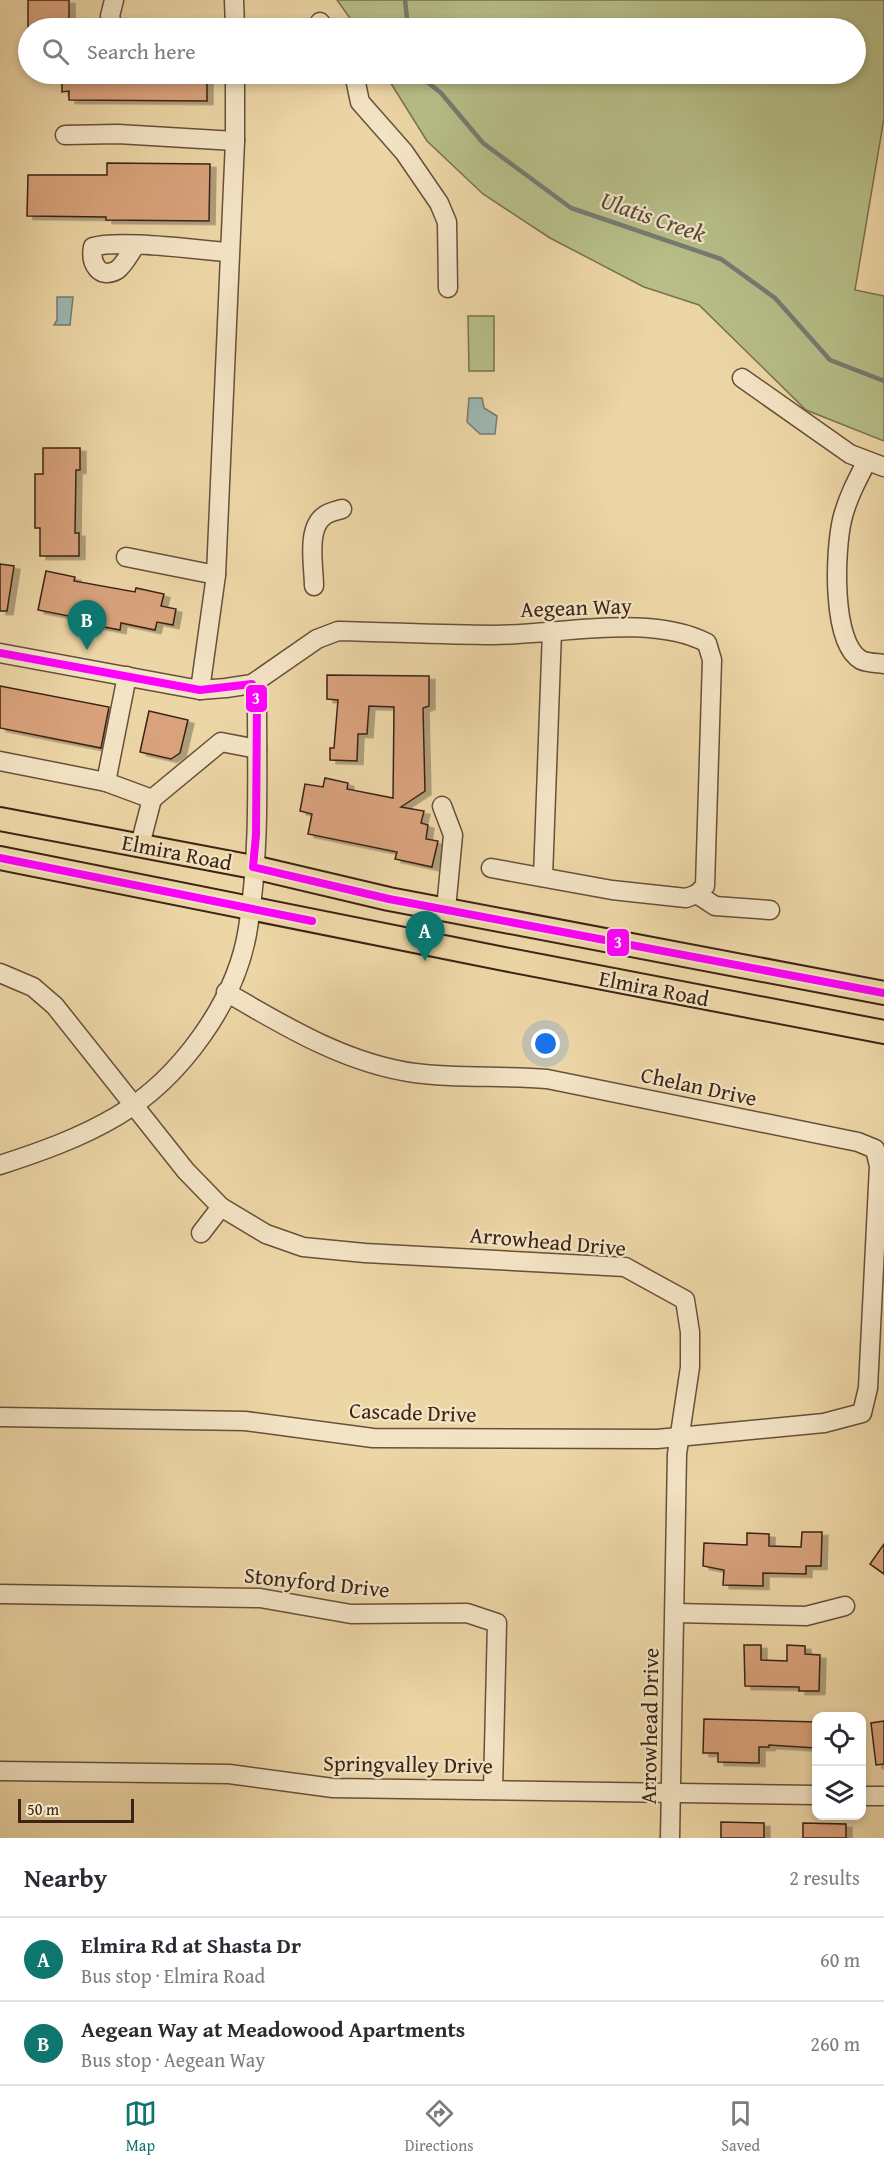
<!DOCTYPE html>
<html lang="en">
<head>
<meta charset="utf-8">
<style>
	:root { --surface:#fff; --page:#f7f7f7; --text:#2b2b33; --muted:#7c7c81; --line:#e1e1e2; --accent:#0f766e }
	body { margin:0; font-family:"Gentium Book Plus",serif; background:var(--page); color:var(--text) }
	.controls { position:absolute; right:18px; bottom:18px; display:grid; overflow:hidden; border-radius:12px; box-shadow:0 3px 9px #0003 }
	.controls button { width:54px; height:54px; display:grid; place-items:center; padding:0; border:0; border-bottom:2px solid var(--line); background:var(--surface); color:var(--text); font:30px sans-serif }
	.scale { position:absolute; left:18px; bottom:15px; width:116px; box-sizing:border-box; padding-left:6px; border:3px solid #3b2416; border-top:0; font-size:16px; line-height:21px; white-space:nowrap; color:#3b2416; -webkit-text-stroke:4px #f3e4c5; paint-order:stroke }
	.you { position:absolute; left:546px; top:1044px; width:21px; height:21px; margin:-15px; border:4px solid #fff; border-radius:50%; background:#1a73e8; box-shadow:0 0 0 9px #1a73e833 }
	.badge { display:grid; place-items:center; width:39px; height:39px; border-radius:50%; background:var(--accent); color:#fff; font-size:20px; font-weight:700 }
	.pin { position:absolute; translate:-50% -50px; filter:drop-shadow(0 2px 3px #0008) }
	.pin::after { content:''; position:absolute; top:32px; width:21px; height:18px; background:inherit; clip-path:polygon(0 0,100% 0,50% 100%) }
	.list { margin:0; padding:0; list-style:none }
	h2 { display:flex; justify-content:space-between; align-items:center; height:78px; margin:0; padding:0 24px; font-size:26px }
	h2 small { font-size:20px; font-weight:400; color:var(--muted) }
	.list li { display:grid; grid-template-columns:39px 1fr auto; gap:18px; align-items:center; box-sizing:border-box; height:84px; padding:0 24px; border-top:2px solid var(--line) }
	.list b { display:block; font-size:22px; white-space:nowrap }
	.list p { margin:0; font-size:20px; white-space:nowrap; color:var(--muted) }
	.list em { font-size:20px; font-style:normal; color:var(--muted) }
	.icon { flex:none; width:33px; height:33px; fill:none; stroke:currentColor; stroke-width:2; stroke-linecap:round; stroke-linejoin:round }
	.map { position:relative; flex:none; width:884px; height:1838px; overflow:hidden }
	.search { position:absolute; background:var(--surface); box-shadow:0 3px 9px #0003; left:18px; right:18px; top:18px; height:66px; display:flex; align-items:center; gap:15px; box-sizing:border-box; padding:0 21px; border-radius:33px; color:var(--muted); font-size:22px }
	.sheet { height:246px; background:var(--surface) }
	nav { display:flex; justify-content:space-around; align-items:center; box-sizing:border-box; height:84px; border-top:2px solid var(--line); background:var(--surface); font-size:16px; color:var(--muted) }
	nav a { display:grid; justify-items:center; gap:3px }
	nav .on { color:var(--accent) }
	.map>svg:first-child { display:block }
</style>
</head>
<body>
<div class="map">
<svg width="884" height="1838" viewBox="0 0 884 1838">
	<defs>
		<filter id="shadow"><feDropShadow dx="6" dy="3.5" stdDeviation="0" flood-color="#0004"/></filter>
	</defs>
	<rect width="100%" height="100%" fill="#edd6a6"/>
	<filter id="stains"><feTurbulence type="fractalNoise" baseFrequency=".00333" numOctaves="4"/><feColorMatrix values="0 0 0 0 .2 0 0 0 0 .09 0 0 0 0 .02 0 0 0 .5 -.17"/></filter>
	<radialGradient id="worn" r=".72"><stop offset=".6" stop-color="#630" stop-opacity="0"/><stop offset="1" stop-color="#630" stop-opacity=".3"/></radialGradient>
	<g fill="#b7be88" stroke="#79714f" stroke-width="1.5">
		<polygon points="337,0 884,0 884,118 855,290 884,296 884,441 806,410 699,305 644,287 550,238 483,194 427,141 385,74 856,74 856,28 357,28"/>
		<polygon points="468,316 494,316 494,371 469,371"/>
	</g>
	<g fill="#9cb7b1" stroke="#757c73" stroke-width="1.5">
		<polygon points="57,297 73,297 70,325 54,325 57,320"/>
		<polygon points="469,398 482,398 484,408 497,416 495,434 480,434 467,422"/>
	</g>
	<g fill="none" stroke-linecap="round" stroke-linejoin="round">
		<g stroke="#757c73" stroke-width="4.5">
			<polyline points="405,0 408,28"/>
			<polyline points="417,74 441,93 483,143 571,208 721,259 775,298 830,360 884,381"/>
		</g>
	</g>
	<g fill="#d9a27c" stroke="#3b2416" stroke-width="1.5" filter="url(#shadow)">
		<rect x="28" y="0" width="41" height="28"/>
		<polygon points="62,74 207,74 207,101 69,100 69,91 62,92"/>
		<polygon points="107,163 210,164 209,221 106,220 106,217 27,216 28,175 107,175"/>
		<polygon points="43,448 80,448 80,470 76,470 75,533 79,533 79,556 40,556 40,528 35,528 35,474 43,474"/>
		<polygon points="0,564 14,566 7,611 0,611"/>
		<polygon points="46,571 75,577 74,581 135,592 136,588 164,594 161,606 176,609 173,625 157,622 155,630 121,623 120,630 73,621 74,617 38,610"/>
		<polygon points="327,675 429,676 429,706 423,708 425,791 401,807 424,811 421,823 428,825 426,839 438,841 432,867 395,859 397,852 308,834 312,814 300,811 305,784 323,787 325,778 348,783 347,789 393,798 394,707 369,706 367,734 358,734 357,761 330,760 330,748 334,748 338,700 327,699"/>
		<polygon points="0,686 109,707 101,748 0,728"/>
		<polygon points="149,711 188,720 180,753 171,759 140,752"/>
		<polygon points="802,1532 822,1532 821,1566 806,1566 806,1574 763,1573 763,1586 723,1585 724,1570 703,1566 704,1543 747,1545 747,1533 769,1534 769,1546 801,1547"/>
		<polygon points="884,1544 884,1574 870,1564"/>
		<polygon points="744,1645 761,1645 761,1660 787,1661 787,1645 805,1646 805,1654 820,1655 819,1691 799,1691 799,1687 745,1686"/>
		<polygon points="704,1719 816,1722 816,1748 769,1745 769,1747 759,1747 759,1763 718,1762 718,1753 703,1753"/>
		<polygon points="884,1721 884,1764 876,1765 871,1723"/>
		<polygon points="721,1822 764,1823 764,1838 721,1838"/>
		<polygon points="803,1823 846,1824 846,1838 803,1838"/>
	</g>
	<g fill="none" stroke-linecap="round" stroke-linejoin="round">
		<defs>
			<g id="minor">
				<polyline points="234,0 235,28"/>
				<polyline points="320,22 324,28"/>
				<polyline points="113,28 110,16 114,0"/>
				<polyline points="354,74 360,102 404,152 439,203 447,222 448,288"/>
				<polyline points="65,135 118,134 235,141"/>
				<path d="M135,246C130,253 124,265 117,270C99,280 90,263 93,247C118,239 198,250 229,252"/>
				<polyline points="742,378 850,454 884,467"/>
				<path d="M867,461C857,480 847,499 842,520C835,551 831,643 861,660C867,663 877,663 884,664"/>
				<polyline points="126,557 216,575"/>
				<path d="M314,586C314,567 306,529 324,516C329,512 336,511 342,509"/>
				<path d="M0,653L200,690L226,688L252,684L317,639L338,631C390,632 442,635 494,635C557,635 651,613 707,643L712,660L705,886L697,894L686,898L612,890L491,868"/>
				<polyline points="200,690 216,575 235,141 235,74"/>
				<polyline points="0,761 106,782 127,676"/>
				<polyline points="106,782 152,799 221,742 257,749"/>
				<polyline points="442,806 453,835 446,909"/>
				<polyline points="140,845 152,799"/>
				<polyline points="543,877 552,631"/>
				<polyline points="697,894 715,906 770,910"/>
				<polyline points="0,973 33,987 55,1006 186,1171 221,1207 266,1234 303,1247 365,1253 625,1267 685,1300 690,1332 690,1367 677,1454 670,1838"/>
				<path d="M0,1165C40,1152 80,1138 117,1116C180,1079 237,1001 248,928C260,854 257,775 257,701L252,684"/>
				<polyline points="201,1233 221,1207"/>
				<path d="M0,1417L245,1421L373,1438L657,1439L824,1423L862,1413L868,1388L879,1166L875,1149L858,1142L547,1079C503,1075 459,1079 415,1073C347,1064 284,1026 226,992"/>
				<polyline points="0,1594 260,1598 351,1614 467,1613 497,1623 493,1790"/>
				<polyline points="675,1613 806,1616 845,1606"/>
				<polyline points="0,1771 229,1774 333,1788 816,1795"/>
				<polyline points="862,1796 884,1796"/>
			</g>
			<g id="major">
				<polyline points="0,819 253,867 389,899 884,993"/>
				<polyline points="0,858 504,959 884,1032"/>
			</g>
		</defs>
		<use href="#minor" stroke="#68503a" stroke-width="21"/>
		<use href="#major" stroke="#3b2416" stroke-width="26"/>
		<use href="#minor" stroke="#f3e4c5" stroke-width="18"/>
		<use href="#major" stroke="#edd6a6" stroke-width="22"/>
		<defs>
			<g id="bus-1">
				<polyline points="0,653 200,690 252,684 257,701 256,835 253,867 389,899 884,993"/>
				<polyline points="0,858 312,921"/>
			</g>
		</defs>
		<use href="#bus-1" stroke="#f3e4c5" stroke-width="12"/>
		<use href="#bus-1" stroke="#f0f" stroke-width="8"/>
	</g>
	<g text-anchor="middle" stroke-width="4.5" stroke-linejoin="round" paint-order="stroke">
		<g font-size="22" fill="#3b2416" stroke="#f3e4c5">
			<text transform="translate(576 607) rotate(-2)" y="8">Aegean Way</text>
			<text transform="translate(177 852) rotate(11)" y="8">Elmira Road</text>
			<text transform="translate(654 988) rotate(11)" y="8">Elmira Road</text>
			<text transform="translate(699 1086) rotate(12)" y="8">Chelan Drive</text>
			<text transform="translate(548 1241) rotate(5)" y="8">Arrowhead Drive</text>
			<text transform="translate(413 1412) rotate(2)" y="8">Cascade Drive</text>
			<text transform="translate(317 1582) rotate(6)" y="8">Stonyford Drive</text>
			<text transform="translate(649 1726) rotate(-89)" y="8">Arrowhead Drive</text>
			<text transform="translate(408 1764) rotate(1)" y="8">Springvalley Drive</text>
		</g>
		<g font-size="24" font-style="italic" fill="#53493d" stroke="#f3e4c5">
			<text transform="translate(653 217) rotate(19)" y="8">Ulatis Creek</text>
		</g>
	</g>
	<g stroke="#f3e4c5" stroke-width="2">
		<rect x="245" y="684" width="23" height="29" rx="6" fill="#f0f"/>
		<rect x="606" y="928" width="24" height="29" rx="6" fill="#f0f"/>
	</g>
	<g font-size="16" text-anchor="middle" font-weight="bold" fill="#fff">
		<text x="256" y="704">3</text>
		<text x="618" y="948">3</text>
	</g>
	<rect width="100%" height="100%" filter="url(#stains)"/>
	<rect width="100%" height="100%" fill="url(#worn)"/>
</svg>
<div class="controls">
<button><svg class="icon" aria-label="locate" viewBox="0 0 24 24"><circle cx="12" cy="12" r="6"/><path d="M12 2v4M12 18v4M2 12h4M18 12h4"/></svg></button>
<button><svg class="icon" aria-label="layers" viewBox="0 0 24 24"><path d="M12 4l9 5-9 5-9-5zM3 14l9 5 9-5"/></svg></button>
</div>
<div class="scale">50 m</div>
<div class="you"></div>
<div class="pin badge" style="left:425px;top:961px">A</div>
<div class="pin badge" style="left:87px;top:650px">B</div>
<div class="search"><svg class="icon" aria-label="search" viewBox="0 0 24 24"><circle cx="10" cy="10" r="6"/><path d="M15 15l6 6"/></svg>Search here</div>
</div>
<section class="sheet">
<h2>Nearby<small>2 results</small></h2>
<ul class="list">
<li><span class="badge">A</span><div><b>Elmira Rd at Shasta Dr</b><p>Bus stop · Elmira Road</p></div><em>60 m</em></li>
<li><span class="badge">B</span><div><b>Aegean Way at Meadowood Apartments</b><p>Bus stop · Aegean Way</p></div><em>260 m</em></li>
</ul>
</section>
<nav>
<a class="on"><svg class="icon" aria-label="map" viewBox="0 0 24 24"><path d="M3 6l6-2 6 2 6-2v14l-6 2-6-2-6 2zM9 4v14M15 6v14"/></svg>Map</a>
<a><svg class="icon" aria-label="directions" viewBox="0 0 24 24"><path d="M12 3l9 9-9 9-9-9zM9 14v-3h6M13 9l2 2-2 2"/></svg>Directions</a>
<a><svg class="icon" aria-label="saved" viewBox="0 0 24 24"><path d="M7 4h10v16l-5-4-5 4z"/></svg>Saved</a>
</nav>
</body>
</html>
